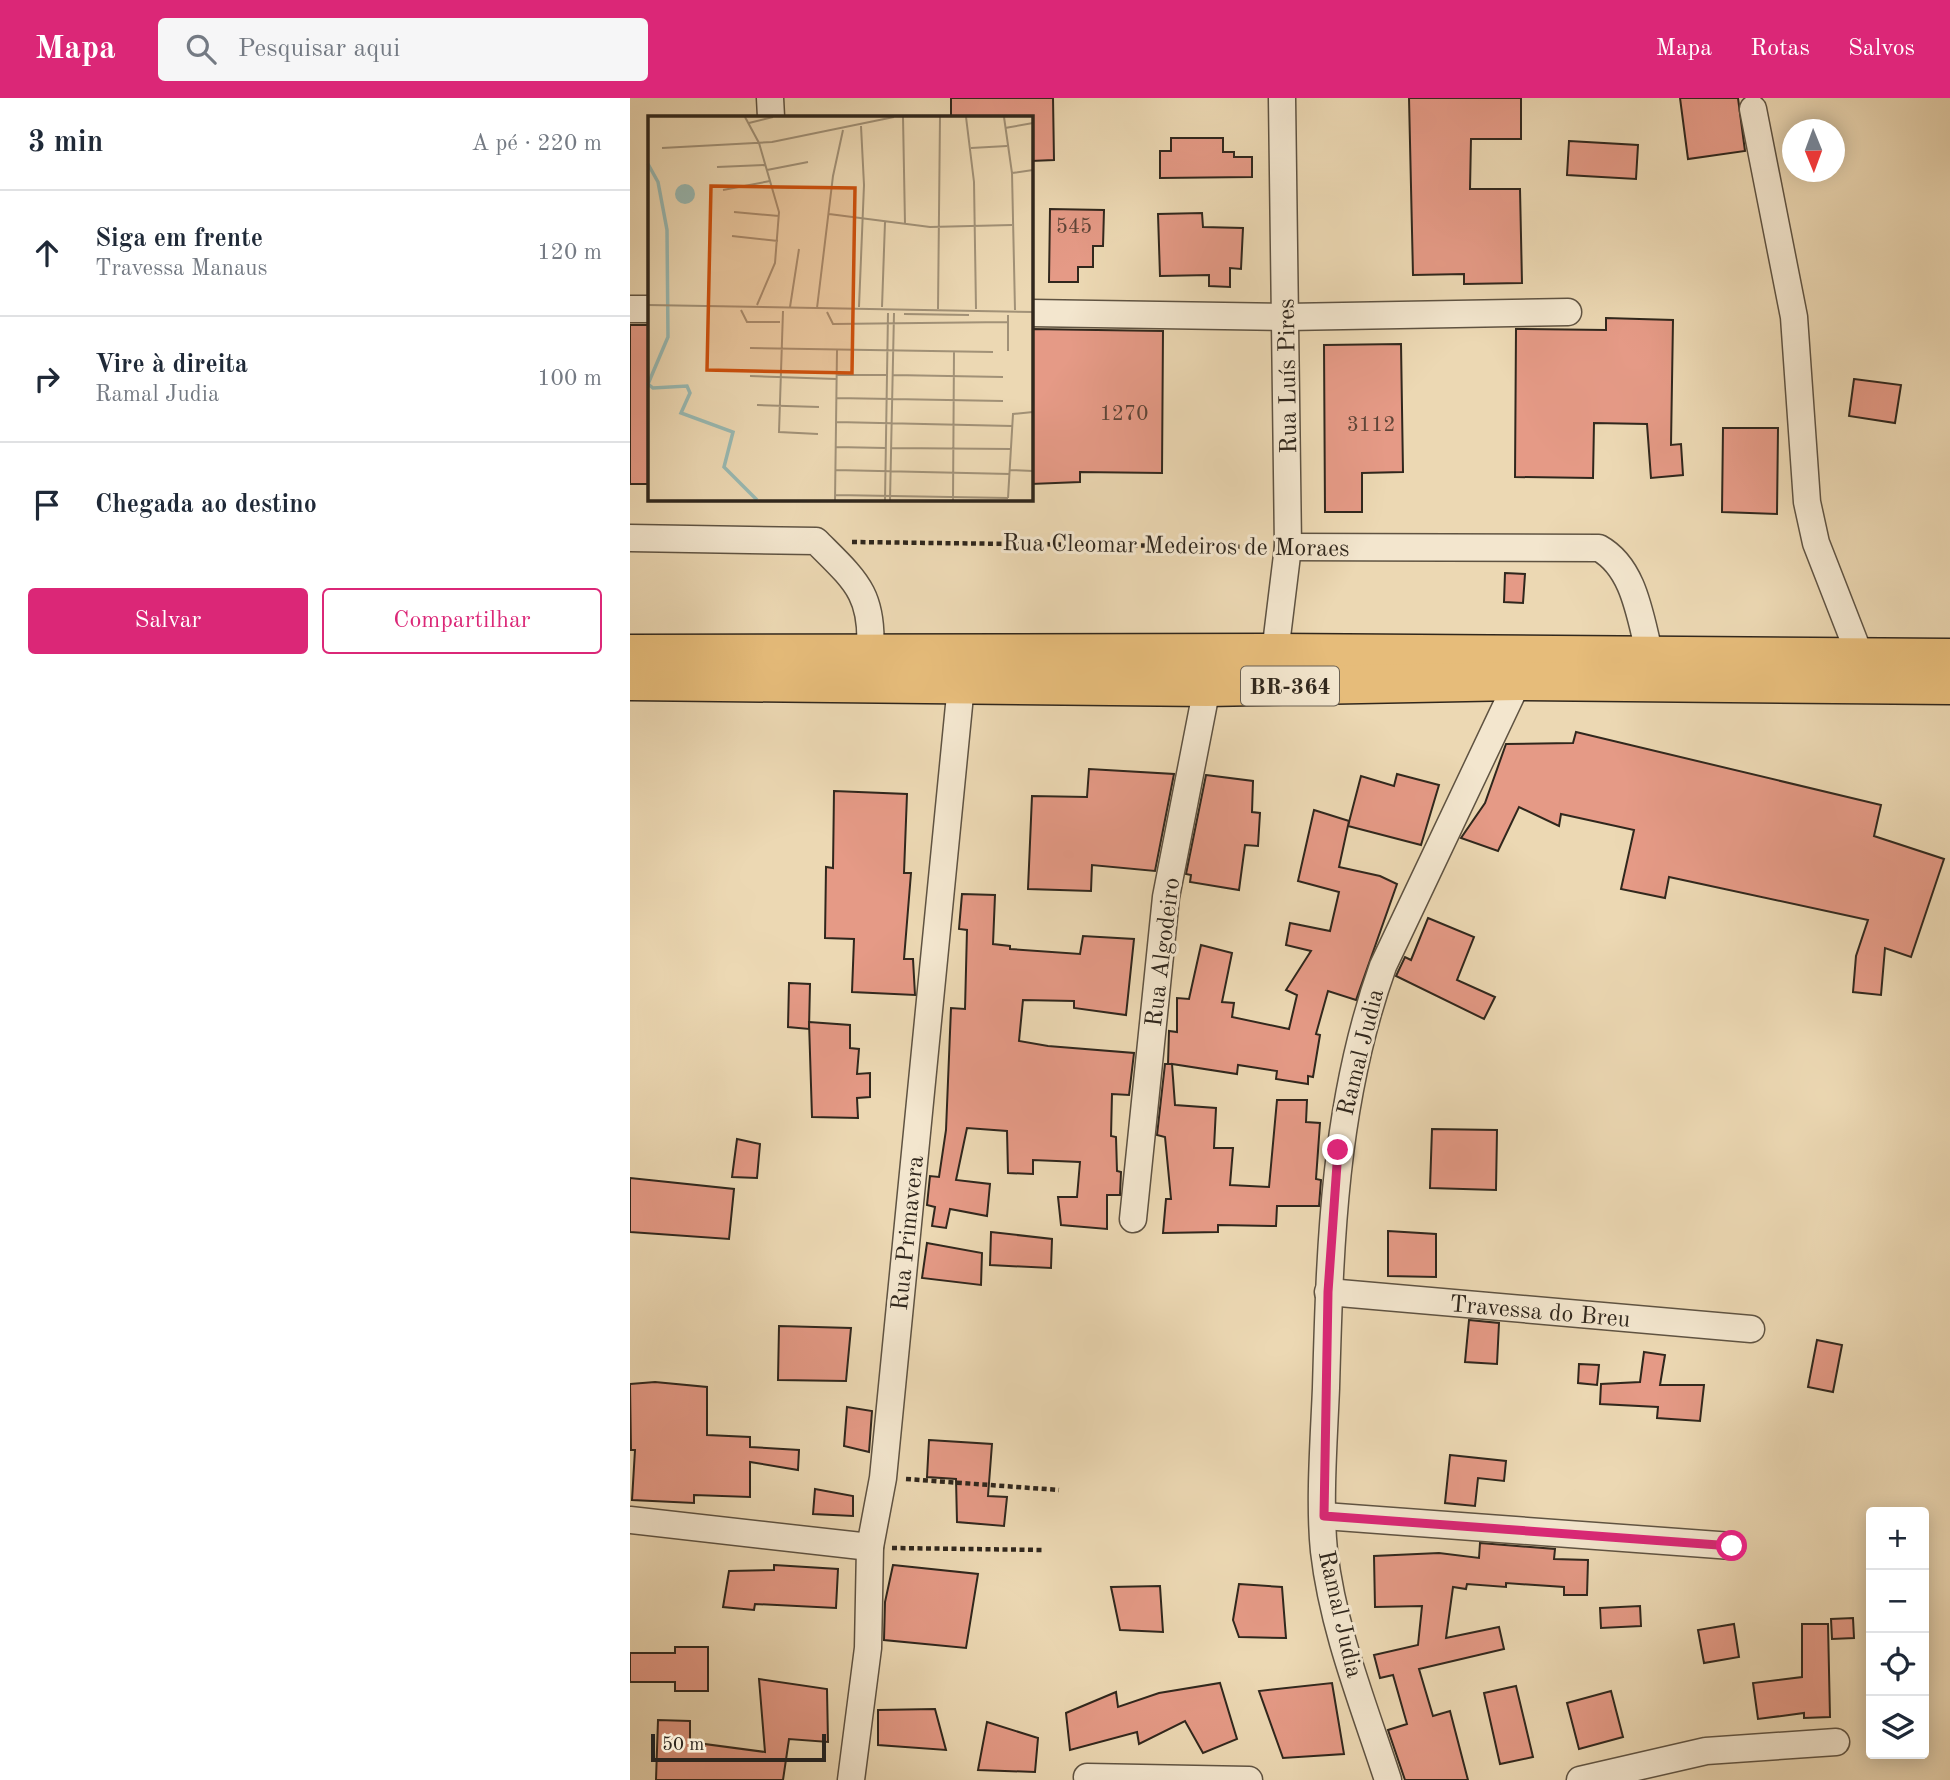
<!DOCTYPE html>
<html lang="pt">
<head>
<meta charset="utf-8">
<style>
	:root { --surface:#fff; --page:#f6f6f7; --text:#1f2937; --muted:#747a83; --line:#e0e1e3; --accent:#db2777 }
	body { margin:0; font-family:"Old Standard TT",serif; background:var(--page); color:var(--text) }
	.controls { position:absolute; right:21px; bottom:21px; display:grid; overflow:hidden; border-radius:7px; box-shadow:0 4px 18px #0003 }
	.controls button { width:63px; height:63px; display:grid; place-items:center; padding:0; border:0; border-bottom:2px solid var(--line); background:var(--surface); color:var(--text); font:35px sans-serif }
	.compass { position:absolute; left:1152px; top:21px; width:63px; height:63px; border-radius:50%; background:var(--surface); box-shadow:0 4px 18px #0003; rotate:179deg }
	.scale { position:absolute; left:21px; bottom:18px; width:175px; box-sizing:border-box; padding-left:7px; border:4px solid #30271d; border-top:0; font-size:19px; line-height:24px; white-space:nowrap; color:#30271d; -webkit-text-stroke:5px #f3e6ce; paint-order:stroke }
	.stop { position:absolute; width:21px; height:21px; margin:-16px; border:5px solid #db2777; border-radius:50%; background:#fff }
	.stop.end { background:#db2777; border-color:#fff; box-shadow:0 2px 7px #0008 }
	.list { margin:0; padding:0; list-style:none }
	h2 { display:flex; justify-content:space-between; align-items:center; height:91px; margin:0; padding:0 28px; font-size:30px }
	h2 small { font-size:23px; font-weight:400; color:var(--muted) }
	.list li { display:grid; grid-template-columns:46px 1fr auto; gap:21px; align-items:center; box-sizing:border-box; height:126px; padding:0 28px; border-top:2px solid var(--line) }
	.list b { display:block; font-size:26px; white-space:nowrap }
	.list p { margin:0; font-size:23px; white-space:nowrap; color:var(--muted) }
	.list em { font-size:23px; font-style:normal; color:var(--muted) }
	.actions { display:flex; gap:14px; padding:21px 28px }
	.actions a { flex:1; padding:16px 0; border:2px solid var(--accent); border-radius:7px; text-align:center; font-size:24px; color:var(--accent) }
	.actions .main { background:var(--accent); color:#fff }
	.icon { flex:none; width:38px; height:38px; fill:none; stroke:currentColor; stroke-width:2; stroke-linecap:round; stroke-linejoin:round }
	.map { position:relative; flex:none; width:1320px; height:1682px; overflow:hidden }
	header { display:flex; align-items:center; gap:42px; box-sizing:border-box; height:98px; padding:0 35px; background:var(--accent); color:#fff }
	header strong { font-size:33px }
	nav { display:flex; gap:38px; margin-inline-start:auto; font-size:24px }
	.search { width:490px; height:63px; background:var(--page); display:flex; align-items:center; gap:18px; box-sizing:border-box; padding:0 24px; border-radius:7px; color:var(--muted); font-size:26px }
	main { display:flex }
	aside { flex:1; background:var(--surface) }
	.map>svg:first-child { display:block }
</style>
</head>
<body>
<header>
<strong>Mapa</strong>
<div class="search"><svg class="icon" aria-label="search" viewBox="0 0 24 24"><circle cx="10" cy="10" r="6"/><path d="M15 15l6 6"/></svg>Pesquisar aqui</div>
<nav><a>Mapa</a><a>Rotas</a><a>Salvos</a></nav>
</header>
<main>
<aside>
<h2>3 min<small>A pé · 220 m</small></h2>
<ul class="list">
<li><svg class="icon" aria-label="ahead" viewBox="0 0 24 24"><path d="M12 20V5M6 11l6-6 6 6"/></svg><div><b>Siga em frente</b><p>Travessa Manaus</p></div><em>120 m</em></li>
<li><svg class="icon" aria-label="right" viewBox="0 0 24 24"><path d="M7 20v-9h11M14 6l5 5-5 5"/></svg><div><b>Vire à direita</b><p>Ramal Judia</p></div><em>100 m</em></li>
<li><svg class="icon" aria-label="arrive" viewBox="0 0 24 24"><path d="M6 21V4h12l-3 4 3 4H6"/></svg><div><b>Chegada ao destino</b></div></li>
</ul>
<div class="actions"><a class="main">Salvar</a><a>Compartilhar</a></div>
</aside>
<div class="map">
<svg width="1320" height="1682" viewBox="0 0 1320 1682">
	<rect width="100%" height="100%" fill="#ecd8b3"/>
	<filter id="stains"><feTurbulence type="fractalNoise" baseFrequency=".00286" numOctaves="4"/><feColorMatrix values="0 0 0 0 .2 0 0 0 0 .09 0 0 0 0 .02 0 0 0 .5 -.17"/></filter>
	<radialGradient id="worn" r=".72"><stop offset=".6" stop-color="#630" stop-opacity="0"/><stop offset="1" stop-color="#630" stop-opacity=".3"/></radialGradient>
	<g fill="#e59a86" stroke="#30271d" stroke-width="2">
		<polygon points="321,0 423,0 424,62 401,63 401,19 321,19"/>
		<polygon points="779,0 891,0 891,41 841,41 840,91 890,91 892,185 834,186 834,176 783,177"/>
		<polygon points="1050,0 1108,0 1115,53 1058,61"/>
		<polygon points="541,40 593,40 593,54 604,54 604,59 622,59 622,79 530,80 530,53 541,53"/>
		<polygon points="939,43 1008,47 1006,81 937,77"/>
		<polygon points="420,111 474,112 473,148 463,148 463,169 448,169 448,184 419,184"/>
		<polygon points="572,115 573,129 613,130 611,171 600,170 600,189 579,188 579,177 530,178 528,116"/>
		<polygon points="976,220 1043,222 1041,347 1051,346 1053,377 1021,380 1017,326 964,325 963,380 885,379 886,231 976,232"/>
		<rect x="0" y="227" width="19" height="159"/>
		<polygon points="401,231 533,233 532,375 450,374 450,384 401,386"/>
		<polygon points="771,246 773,374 732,375 732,414 695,414 694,247"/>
		<polygon points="1224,281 1271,287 1265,325 1219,318"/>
		<polygon points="1093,330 1148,330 1147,416 1092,414"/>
		<polygon points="875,475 895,476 893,505 874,504"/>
		<polygon points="946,634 1251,707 1244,738 1314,761 1281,859 1255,850 1251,897 1223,894 1226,858 1238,822 1039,779 1035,800 991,791 1004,732 931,716 929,728 889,709 868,753 831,740 855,705 876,646 943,645"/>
		<polygon points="459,671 544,676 525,773 462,767 461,793 398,791 402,698 457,699"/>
		<polygon points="767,676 809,687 791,747 718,728 731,678 764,688"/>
		<polygon points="576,677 623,683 622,714 630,715 628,748 615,747 609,792 560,784 561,777 556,776"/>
		<polygon points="204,693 277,696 274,775 281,775 274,861 283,861 285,897 222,894 224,841 195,840 196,769 203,770"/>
		<polygon points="684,712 719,723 709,769 750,778 767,786 726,902 698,893 686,936 690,937 683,979 678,978 678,986 646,981 647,973 608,967 607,976 542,966 545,1007 586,1010 584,1050 603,1050 600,1087 639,1089 647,1002 677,1002 676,1024 690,1025 686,1081 691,1082 689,1108 647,1108 646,1128 588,1127 588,1134 533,1135 536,1101 541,1101 535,1039 527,1037 535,966 542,966 538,966 539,933 547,934 547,900 559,901 571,847 602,855 592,904 604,905 602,919 659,931 667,897 656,892 681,853 656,847 660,825 700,833 709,794 668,783"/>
		<polygon points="332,796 365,797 363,846 380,848 380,851 450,856 453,838 504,841 496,917 444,910 444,903 393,902 389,943 418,948 504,955 499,997 482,996 481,1038 486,1039 487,1073 491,1074 490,1097 477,1097 477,1131 431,1127 428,1099 447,1099 450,1064 403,1062 403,1076 378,1075 377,1033 337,1030 326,1082 360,1086 357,1118 320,1111 316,1130 302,1128 305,1109 297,1107 300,1078 309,1079 316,1032 321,910 335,911 337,832 329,831"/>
		<polygon points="798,820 844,839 827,882 865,899 854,921 766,878 775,859 781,862"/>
		<polygon points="159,885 180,886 179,931 158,929"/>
		<polygon points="179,924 220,927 220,950 229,951 227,976 240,975 240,999 227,1000 228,1020 182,1019"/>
		<polygon points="802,1031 867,1032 866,1092 800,1090"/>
		<polygon points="107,1041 130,1046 127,1080 102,1079"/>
		<polygon points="0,1080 104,1091 99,1141 0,1134"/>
		<polygon points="758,1133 806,1136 806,1179 758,1178"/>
		<polygon points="361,1134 422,1141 421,1170 360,1167"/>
		<polygon points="297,1145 352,1155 351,1187 292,1180"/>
		<polygon points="839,1222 869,1225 867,1266 835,1264"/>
		<polygon points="149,1228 221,1230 216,1283 148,1282"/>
		<polygon points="1187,1242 1212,1247 1203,1294 1178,1289"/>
		<polygon points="1014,1254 1035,1257 1030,1287 1074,1287 1070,1323 1027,1320 1028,1309 970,1306 971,1286 1010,1284"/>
		<polygon points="949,1266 969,1267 967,1287 948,1285"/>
		<polygon points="25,1284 77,1289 77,1337 120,1339 120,1349 169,1352 168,1372 120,1364 120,1399 64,1397 64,1405 2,1402 5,1352 1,1352 0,1286"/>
		<polygon points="217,1309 242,1313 239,1354 214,1348"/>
		<polygon points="299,1342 362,1346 358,1398 377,1399 374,1428 327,1424 326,1381 297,1379"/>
		<polygon points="820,1357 876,1363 874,1383 848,1380 845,1408 815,1405"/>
		<polygon points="185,1391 223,1398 223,1418 183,1416"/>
		<polygon points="850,1445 925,1451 924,1461 958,1462 957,1497 934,1497 934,1489 876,1485 876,1489 837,1486 836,1491 823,1489 816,1540 869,1529 874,1551 789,1571 803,1618 820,1613 838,1682 775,1682 758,1632 777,1626 763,1577 750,1580 744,1557 788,1547 792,1508 745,1509 744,1458 809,1455 849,1460"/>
		<polygon points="144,1467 208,1471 206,1510 125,1506 124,1512 93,1509 99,1473 144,1472"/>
		<polygon points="263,1467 348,1476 336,1550 254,1542 255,1504"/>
		<polygon points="609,1486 652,1489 656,1540 609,1539 603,1522"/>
		<polygon points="530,1488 533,1534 490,1532 481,1489"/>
		<polygon points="1010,1508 1011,1528 971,1530 970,1510"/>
		<polygon points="1223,1520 1224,1540 1202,1541 1201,1521"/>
		<polygon points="1104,1526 1109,1559 1074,1565 1068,1532"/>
		<polygon points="1172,1526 1198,1526 1200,1619 1174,1620 1174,1615 1128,1621 1123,1585 1172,1579"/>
		<polygon points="45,1549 78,1549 78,1593 45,1593 45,1584 0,1584 0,1555 45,1555"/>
		<polygon points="129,1581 197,1591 198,1644 159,1641 153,1682 26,1682 28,1622 60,1623 60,1644 135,1654"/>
		<polygon points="590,1585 607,1641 573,1655 555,1623 509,1646 507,1634 440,1652 436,1615 486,1594 488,1609 529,1595"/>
		<polygon points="702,1585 714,1656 653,1660 629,1593"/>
		<polygon points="886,1588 903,1659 870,1666 854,1595"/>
		<polygon points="981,1593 993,1639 949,1651 937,1605"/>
		<polygon points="305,1611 316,1652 248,1647 248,1612"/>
		<polygon points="357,1624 408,1640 405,1674 348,1672"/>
	</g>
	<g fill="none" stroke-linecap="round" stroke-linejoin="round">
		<defs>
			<g id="minor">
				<polyline points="140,0 141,19"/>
				<polyline points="1123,11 1164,219 1177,404 1186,445 1230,558"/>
				<polyline points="0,211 19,211"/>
				<polyline points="401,215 657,219 938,214"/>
				<path d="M0,440L186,443C226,483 244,496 240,555"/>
				<path d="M658,449L969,450C1005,470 1010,520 1020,557"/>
				<polyline points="645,555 658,449 652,0"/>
				<polyline points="503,1121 536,799 577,589"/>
				<polyline points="698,1194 1121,1231"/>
				<polyline points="694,1418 1102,1448"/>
				<polyline points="0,1422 240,1449"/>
				<polyline points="457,1679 619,1682"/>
				<polyline points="221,1682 238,1550 240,1449 253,1380 331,587"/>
				<path d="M758,1682C734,1608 703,1532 694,1453C689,1405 694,1339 696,1290C700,1145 704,1005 753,868L888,583"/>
				<polyline points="950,1682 1076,1653 1206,1644"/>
			</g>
			<g id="highway">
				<polyline points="0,556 645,555 1320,560"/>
				<polyline points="0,583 577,589 888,583 1320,587"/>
			</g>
		</defs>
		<use href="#minor" stroke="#5f5342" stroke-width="29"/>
		<use href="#highway" stroke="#30271d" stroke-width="41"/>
		<g stroke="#30271d" stroke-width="4.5" stroke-dasharray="5 3.5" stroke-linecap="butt">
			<polyline points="222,444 636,449"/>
			<polyline points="276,1381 429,1392"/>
			<polyline points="262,1450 415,1452"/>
		</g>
		<use href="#minor" stroke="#f3e6ce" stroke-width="26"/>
		<use href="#highway" stroke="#e6bc7a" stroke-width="38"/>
	</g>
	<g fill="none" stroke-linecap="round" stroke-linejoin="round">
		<polyline stroke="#db2777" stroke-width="9" points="708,1052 698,1194 694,1418 1102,1448"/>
	</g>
	<g text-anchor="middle" stroke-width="6" stroke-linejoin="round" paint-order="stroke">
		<g font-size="21" fill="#5d4437">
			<text x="444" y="135">545</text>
			<text x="494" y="322">1270</text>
			<text x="741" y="333">3112</text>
		</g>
		<rect fill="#f3e6ce" stroke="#6a6052" stroke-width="2" x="611" y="568.5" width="98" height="39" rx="5"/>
		<g font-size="23" font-weight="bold" fill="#30271d">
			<text x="660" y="596">BR-364</text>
		</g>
		<g font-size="24" fill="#30271d" stroke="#f3e6ce">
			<text transform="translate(657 278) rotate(-91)" y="8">Rua Luís Pires</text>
			<text transform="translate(546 447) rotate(1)" y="8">Rua Cleomar Medeiros de Moraes</text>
			<text transform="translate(532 854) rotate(-83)" y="8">Rua Algodeiro</text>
			<text transform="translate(730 954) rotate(-76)" y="8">Ramal Judia</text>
			<text transform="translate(277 1135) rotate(-84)" y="8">Rua Primavera</text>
			<text transform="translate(910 1213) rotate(5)" y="8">Travessa do Breu</text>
			<text transform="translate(711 1516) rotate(77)" y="8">Ramal Judia</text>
		</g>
	</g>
	<g transform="translate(18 18)">
		<rect width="385" height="385" fill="#ecd8b3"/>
		<path d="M27 78a10 10 0 1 1 20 0a10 10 0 1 1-20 0Z" fill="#99b9b2"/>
		<path fill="none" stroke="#99b9b2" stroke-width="3.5" d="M0,48L10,66L19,114L20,221L0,268L5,272L39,270L42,277L33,297L85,316L76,351L109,384"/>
		<path fill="none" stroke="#a19177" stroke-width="2" d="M97,1L111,27L131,96L127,147L109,189M255,1L257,108M318,1L326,66L328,193M356,1L364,57L367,194M101,7L125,1M357,12L385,7M14,32L124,26L246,1M323,32L359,30M69,51L117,49M119,54L160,46M364,57L385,54M124,71L157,72M75,74L122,65M86,96L131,100M181,98L282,111L364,109M84,120L130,125M0,189L385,196M142,191L151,133M211,191L216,69L213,10M234,191L237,106M169,192L185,60L195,14M290,193L292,1M93,194L99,206H132M135,195L131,316L170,318M179,196L185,208L360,206M256,198L321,199M102,232L345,236M360,235V199M189,259H239M245,259L355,261M102,260L188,263M188,282L355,285M109,289L171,291M188,306L364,310M188,331L237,332M243,332L363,333M187,354L362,358M362,354L385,355M187,379L360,382M360,382L365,298L385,296M187,384L189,234M237,384L240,197M242,384L246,197M305,384L306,235"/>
		<path fill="#cc520f" fill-opacity="0.15" stroke="#cc520f" stroke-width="3.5" d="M63,70L207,72L204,257L59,254Z"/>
		<rect width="385" height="385" fill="none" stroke="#30271d" stroke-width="3.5"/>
	</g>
	<rect width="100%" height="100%" filter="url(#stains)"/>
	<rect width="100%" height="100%" fill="url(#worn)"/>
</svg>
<div class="controls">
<button>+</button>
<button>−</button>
<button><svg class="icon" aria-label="locate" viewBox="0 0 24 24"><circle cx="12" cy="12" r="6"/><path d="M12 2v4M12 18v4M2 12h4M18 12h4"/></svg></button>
<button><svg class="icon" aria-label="layers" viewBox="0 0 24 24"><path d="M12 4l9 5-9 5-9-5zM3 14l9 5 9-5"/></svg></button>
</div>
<svg class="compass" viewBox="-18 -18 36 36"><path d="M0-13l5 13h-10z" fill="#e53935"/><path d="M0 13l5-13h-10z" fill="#747a83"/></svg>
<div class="scale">50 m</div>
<div class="stop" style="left:1102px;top:1448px"></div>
<div class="stop end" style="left:708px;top:1052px"></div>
</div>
</main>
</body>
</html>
